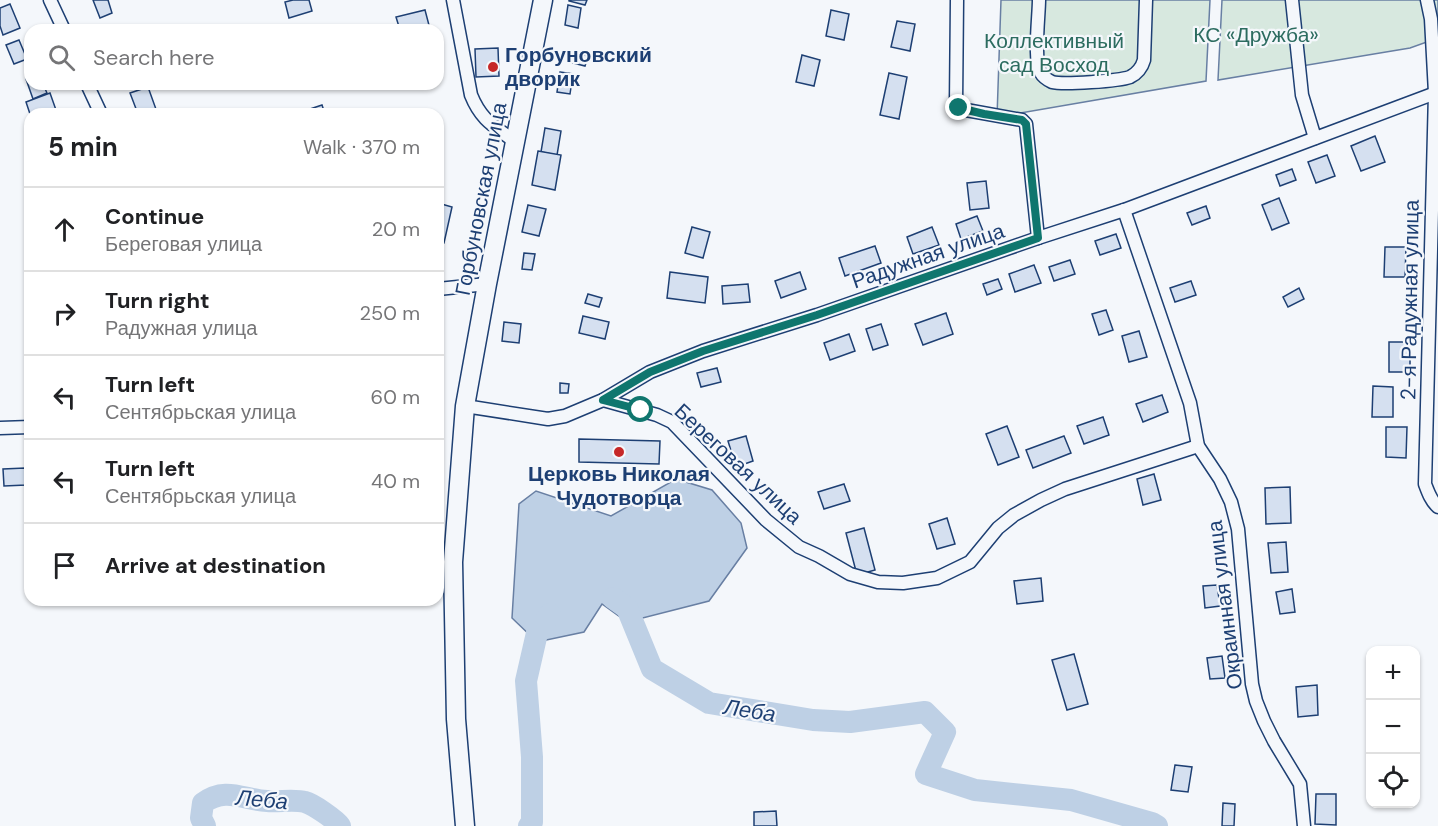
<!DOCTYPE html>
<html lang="en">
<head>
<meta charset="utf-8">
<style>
	:root { --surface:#fff; --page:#f6f6f6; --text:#202124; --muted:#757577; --line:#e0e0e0 }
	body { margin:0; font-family:"DM Sans",sans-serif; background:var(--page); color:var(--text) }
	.controls { position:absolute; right:18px; bottom:18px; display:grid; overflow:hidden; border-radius:12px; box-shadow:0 2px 4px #0004 }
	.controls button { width:54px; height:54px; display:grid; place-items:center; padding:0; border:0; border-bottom:2px solid var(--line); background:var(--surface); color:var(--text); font:30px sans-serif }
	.stop { position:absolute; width:18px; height:18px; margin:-14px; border:4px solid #0f766e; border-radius:50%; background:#fff }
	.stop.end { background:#0f766e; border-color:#fff; box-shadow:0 2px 6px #0008 }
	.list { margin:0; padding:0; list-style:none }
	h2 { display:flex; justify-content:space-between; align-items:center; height:78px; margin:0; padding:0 24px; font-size:26px }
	h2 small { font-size:20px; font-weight:400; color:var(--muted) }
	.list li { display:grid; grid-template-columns:39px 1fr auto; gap:18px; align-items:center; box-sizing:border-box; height:84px; padding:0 24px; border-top:2px solid var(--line) }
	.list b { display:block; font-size:22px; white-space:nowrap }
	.list p { margin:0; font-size:20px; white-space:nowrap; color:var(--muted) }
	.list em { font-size:20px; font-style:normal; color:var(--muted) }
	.icon { flex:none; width:33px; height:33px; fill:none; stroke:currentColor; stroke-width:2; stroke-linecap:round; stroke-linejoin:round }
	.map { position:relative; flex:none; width:1438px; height:826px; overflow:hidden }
	.search { position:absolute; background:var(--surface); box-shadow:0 2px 4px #0004; left:24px; top:24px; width:420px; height:66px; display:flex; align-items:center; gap:15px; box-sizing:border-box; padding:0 21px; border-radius:18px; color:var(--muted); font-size:22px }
	.panel { position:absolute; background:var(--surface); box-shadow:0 2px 4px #0004; left:24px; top:108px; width:420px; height:498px; border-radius:18px }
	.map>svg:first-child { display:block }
</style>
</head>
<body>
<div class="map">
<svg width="1438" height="826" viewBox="0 0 1438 826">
	<rect width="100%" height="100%" fill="#f4f7fb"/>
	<g fill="#d7e8df" stroke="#687fa3" stroke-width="1.5">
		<polygon points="1001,0 1210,0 1206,81 997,117"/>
		<polygon points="1222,0 1438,0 1438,38 1410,48 1218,80"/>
	</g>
	<polygon fill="#bed0e5" stroke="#687fa3" stroke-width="1.5" points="676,479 712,490 741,523 747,548 709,601 627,622 602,604 584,632 537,642 512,618 519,504 536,491 611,516"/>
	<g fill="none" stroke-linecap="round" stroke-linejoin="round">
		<g stroke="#bed0e5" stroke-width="22">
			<polyline points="613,598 627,608 652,669 709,703 813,720 850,722 925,712 945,732 926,774 975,790 1071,800 1152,823 1157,826"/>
			<path d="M205,826L201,818L203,803C226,786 244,800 267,801C279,802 295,799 305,802C313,804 336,820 340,826"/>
			<polyline points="529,826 532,822 532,757 526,681 537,633 550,614"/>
		</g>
	</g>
	<g fill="#d5e0f0" stroke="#1d3f73" stroke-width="1.5">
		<polygon points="93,0 108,0 112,13 100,18"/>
		<polygon points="293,0 309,0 312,11 289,18 285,2"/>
		<polygon points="569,0 587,0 585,5 569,1"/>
		<polygon points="10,4 20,28 3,35 0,26 0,8"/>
		<polygon points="568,5 581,8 578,28 565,25"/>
		<polygon points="425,10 430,29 400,30 396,17"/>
		<polygon points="831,10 849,14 844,40 826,36"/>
		<polygon points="897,21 915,24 910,51 891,47"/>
		<polygon points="19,40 27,59 14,64 6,45"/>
		<polygon points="498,48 499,76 476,77 475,49"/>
		<polygon points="572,52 588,56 585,66 569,62"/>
		<polygon points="802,55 820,60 814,86 796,82"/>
		<polygon points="560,72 573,74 570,94 557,92"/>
		<polygon points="889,73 907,77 899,119 880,115"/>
		<polygon points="30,78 30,84 43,84 47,93 33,99 26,79"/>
		<polygon points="148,87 157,112 152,114 138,114 130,93"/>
		<polygon points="50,93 56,110 46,114 30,114 26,102"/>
		<polygon points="322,105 325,114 305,114 304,111"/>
		<polygon points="545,128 561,131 557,155 541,152"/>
		<polygon points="1375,136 1385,162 1361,171 1351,146"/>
		<polygon points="538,151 561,155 555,190 532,185"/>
		<polygon points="1327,155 1335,176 1316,183 1308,162"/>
		<polygon points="1292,169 1296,180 1280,186 1276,175"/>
		<polygon points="986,181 989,208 970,210 967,183"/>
		<polygon points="1279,198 1289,223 1272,230 1262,205"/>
		<polygon points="438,203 452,207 444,243 438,242"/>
		<polygon points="528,205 546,209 539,236 522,232"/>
		<polygon points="1206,206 1210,218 1192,225 1187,213"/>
		<polygon points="977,216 983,231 961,239 956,224"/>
		<polygon points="692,227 710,232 703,258 685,253"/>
		<polygon points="932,227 939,245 913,254 907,237"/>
		<polygon points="1116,234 1121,248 1100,255 1095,241"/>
		<polygon points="875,246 881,263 845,276 839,258"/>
		<polygon points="1385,247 1406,247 1405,277 1384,277"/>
		<polygon points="524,253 535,254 532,270 522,269"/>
		<polygon points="1070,260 1075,274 1054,281 1049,267"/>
		<polygon points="1034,265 1041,283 1015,292 1009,274"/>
		<polygon points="670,272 708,277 705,303 667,298"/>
		<polygon points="800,272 806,289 781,298 775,281"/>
		<polygon points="998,279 1002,289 987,295 983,284"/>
		<polygon points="1191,281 1196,295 1175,302 1170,288"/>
		<polygon points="748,284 750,302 723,304 722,286"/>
		<polygon points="1299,288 1304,299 1288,307 1283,297"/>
		<polygon points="588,294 602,298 599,307 585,303"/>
		<polygon points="1106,310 1113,330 1099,335 1092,314"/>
		<polygon points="946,313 953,334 923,345 915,324"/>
		<polygon points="583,316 609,322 605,339 579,333"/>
		<polygon points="504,322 521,324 519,343 502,341"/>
		<polygon points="881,324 888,345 873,350 866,329"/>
		<polygon points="1139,331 1147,357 1129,362 1122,336"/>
		<polygon points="849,334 855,351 830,360 824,343"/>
		<rect x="1389" y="342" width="21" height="30"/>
		<polygon points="26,363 30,363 30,390 27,391"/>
		<polygon points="717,368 721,382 701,387 697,373"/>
		<polygon points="560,383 569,384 568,393 560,393"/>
		<polygon points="1373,386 1393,387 1393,417 1372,417"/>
		<polygon points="1162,395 1168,412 1143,422 1136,404"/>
		<polygon points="1103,417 1109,435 1084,444 1077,426"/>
		<polygon points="1007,426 1019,457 998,465 986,434"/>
		<polygon points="1386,427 1407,427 1406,458 1386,457"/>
		<polygon points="746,436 753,461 736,467 728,441"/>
		<polygon points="1064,436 1071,453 1033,468 1026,450"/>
		<polygon points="579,439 660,441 659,464 579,462"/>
		<polygon points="25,468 26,485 4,486 3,469"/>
		<polygon points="1154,474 1161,500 1143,505 1137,479"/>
		<polygon points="844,484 850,501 824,509 818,492"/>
		<polygon points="1290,487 1291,523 1266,524 1265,488"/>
		<polygon points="947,518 955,544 937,549 929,524"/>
		<polygon points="864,528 875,570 857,575 846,533"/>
		<polygon points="1286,542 1288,572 1271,573 1268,543"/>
		<polygon points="1041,578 1043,601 1017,604 1014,581"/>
		<polygon points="1217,585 1220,606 1205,608 1203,586"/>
		<polygon points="1292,589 1295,612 1280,614 1276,592"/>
		<polygon points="1074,654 1088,704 1067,710 1052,660"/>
		<polygon points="1222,656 1225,678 1210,679 1207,658"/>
		<polygon points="1317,685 1318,715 1298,717 1296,687"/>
		<polygon points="1175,765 1192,767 1188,792 1171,790"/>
		<polygon points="1316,794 1336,794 1336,825 1315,824"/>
		<polygon points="1223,803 1235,804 1234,826 1222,826"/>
		<polygon points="776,811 777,826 754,826 754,812"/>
	</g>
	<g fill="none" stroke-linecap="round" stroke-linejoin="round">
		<defs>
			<g id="street">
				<polyline points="50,0 64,30"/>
				<path d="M453,0L471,95C481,120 494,126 514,141"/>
				<polyline points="957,0 956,104 959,108 966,110 1022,120 1026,124 1038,238"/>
				<path d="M1039,0C1039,16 1033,61 1041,73C1043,77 1048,80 1052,82C1063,85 1119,81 1130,77C1138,73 1142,67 1144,60L1146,0"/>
				<polyline points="1292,0 1302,95 1315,138"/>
				<path d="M1427,0L1431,19L1435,93L1425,484C1428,492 1431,501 1438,507"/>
				<polyline points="87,84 101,114"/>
				<polyline points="1124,210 1190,403 1198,446 1220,479 1231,502 1238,529 1252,684 1256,701 1264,721 1274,741 1300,784 1304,826"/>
				<polyline points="438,289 487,284"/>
				<polyline points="603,400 657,415 672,422 766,520 799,547 819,556 850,574 878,582 903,583 937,578 970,562 998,528 1014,515 1041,500 1065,489 1198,446"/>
				<polyline points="465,406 548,419 565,416 603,400 650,372 703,351 817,315 1038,238 1124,210 1438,92"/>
				<polyline points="0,428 30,427"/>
			</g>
			<polyline id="primary" points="465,826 456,719 453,562 465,406 487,284 543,0"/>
		</defs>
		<use href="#street" stroke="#1d3f73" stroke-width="15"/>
		<use href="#primary" stroke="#1d3f73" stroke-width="21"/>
		<use href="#street" stroke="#f4f7fb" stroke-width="12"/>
		<use href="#primary" stroke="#f4f7fb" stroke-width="18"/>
	</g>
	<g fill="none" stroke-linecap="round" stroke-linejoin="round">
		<polyline stroke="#0f766e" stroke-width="8" points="641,410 603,400 650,372 703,351 817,315 1038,238 1026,124 1022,120 984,114 959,108"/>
	</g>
	<g fill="#c62828" stroke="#f4f7fb" stroke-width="2">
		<circle cx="493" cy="67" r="6"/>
		<circle cx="619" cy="452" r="6"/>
	</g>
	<g text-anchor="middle" stroke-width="4.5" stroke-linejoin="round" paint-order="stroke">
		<g font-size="21" fill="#2c6c60" stroke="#f4f7fb">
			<text x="1256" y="42">КС «Дружба»</text>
			<text x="1054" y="48">Коллективный<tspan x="1054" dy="24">сад Восход</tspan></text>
		</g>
		<g font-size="21" font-weight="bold" fill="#1d3f73" stroke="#f4f7fb" text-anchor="start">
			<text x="505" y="62">Горбуновский<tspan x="505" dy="24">дворик</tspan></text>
			<text x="619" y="481" text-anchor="middle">Церковь Николая<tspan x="619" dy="24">Чудотворца</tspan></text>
		</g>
		<g font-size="21" fill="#1d3f73" stroke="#f4f7fb">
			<text transform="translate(481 199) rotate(-79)" y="7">Горбуновская улица</text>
			<text transform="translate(928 256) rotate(-19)" y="7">Радужная улица</text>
			<text transform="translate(1410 300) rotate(-89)" y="7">2-я Радужная улица</text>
			<text transform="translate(738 464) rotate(43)" y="7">Береговая улица</text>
			<text transform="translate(1225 605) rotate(-97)" y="7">Окраинная улица</text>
		</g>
		<g font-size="22" font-style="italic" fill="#1d3f73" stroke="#f4f7fb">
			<text transform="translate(750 710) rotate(9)" y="8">Леба</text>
			<text transform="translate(262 799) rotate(5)" y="8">Леба</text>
		</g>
	</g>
</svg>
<div class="controls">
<button>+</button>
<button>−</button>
<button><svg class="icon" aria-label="locate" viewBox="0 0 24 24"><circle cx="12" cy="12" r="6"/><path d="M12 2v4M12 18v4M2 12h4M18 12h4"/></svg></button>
</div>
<div class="stop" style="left:641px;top:410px"></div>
<div class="stop end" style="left:959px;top:108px"></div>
<div class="search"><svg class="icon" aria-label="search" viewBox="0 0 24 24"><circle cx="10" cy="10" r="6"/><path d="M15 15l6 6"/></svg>Search here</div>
<section class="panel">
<h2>5 min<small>Walk · 370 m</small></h2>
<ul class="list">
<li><svg class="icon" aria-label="ahead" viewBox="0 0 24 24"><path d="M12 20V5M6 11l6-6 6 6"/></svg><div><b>Continue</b><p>Береговая улица</p></div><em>20 m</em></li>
<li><svg class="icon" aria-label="right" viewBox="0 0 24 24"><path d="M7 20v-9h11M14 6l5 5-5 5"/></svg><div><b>Turn right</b><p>Радужная улица</p></div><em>250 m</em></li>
<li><svg class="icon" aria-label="left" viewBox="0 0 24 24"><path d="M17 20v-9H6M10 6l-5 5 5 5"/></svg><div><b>Turn left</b><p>Сентябрьская улица</p></div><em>60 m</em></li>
<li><svg class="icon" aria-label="left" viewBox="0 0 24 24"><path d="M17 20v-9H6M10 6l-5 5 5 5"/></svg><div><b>Turn left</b><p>Сентябрьская улица</p></div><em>40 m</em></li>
<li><svg class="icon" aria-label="arrive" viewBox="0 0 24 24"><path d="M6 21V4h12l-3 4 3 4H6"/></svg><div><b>Arrive at destination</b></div></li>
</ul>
</section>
</div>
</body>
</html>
